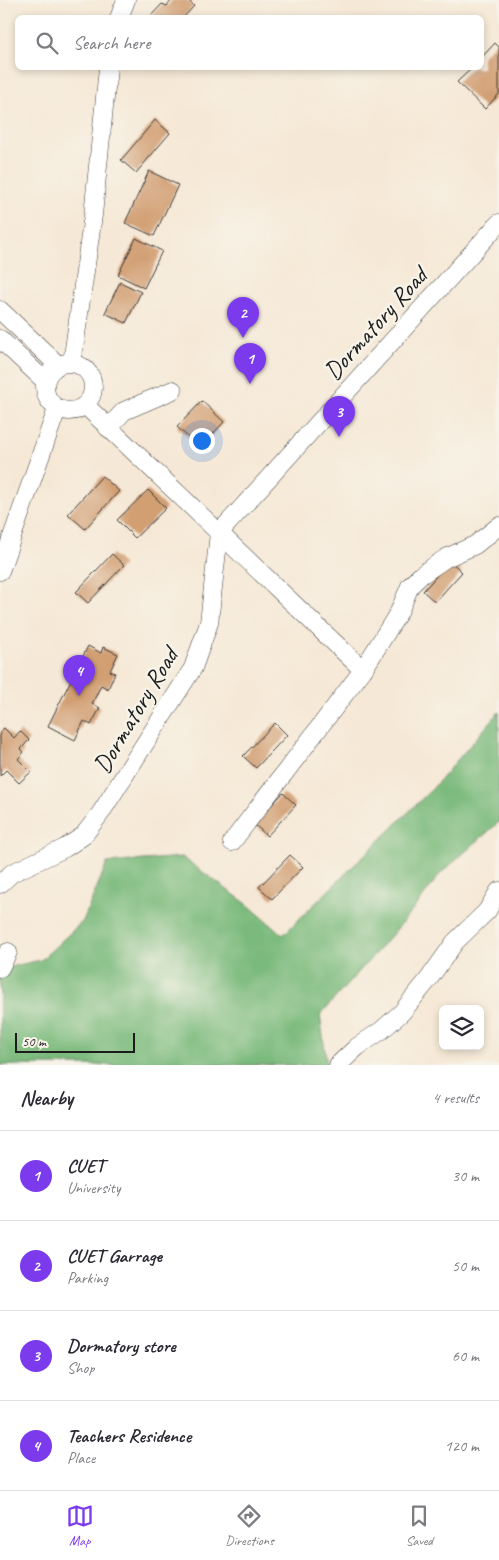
<!DOCTYPE html>
<html lang="en">
<head>
<meta charset="utf-8">
<style>
	:root { --surface:#fff; --page:#f7f7f7; --text:#2b2b33; --muted:#7c7c81; --line:#e1e1e2; --accent:#7c3aed }
	body { margin:0; font-family:Caveat,sans-serif; background:var(--page); color:var(--text) }
	.controls { position:absolute; right:15px; bottom:15px; display:grid; overflow:hidden; border-radius:8px; box-shadow:0 2px 8px #0003 }
	.controls button { width:45px; height:45px; display:grid; place-items:center; padding:0; border:0; border-bottom:1px solid var(--line); background:var(--surface); color:var(--text); font:25px sans-serif }
	.scale { position:absolute; left:15px; bottom:12px; width:120px; box-sizing:border-box; padding-left:5px; border:2px solid #1c1c1c; border-top:0; font-size:14px; line-height:18px; white-space:nowrap; color:#1c1c1c; -webkit-text-stroke:4px #f7f3e8; paint-order:stroke }
	.you { position:absolute; left:201px; top:440px; width:18px; height:18px; margin:-12px; border:4px solid #fff; border-radius:50%; background:#1a73e8; box-shadow:0 0 0 8px #1a73e833 }
	.badge { display:grid; place-items:center; width:32px; height:32px; border-radius:50%; background:var(--accent); color:#fff; font-size:16px; font-weight:700 }
	.pin { position:absolute; translate:-50% -41px; filter:drop-shadow(0 1px 2px #0008) }
	.pin::after { content:''; position:absolute; top:26px; width:18px; height:15px; background:inherit; clip-path:polygon(0 0,100% 0,50% 100%) }
	.list { margin:0; padding:0; list-style:none }
	h2 { display:flex; justify-content:space-between; align-items:center; height:65px; margin:0; padding:0 20px; font-size:21px }
	h2 small { font-size:16px; font-weight:400; color:var(--muted) }
	.list li { display:grid; grid-template-columns:32px 1fr auto; gap:15px; align-items:center; box-sizing:border-box; height:90px; padding:0 20px; border-top:1px solid var(--line) }
	.list b { display:block; font-size:19px; white-space:nowrap }
	.list p { margin:0; font-size:16px; white-space:nowrap; color:var(--muted) }
	.list em { font-size:16px; font-style:normal; color:var(--muted) }
	.icon { flex:none; width:28px; height:28px; fill:none; stroke:currentColor; stroke-width:2; stroke-linecap:round; stroke-linejoin:round }
	.map { position:relative; flex:none; width:499px; height:1065px; overflow:hidden }
	.search { position:absolute; background:var(--surface); box-shadow:0 2px 8px #0003; left:15px; right:15px; top:15px; height:55px; display:flex; align-items:center; gap:12px; box-sizing:border-box; padding:0 18px; border-radius:8px; color:var(--muted); font-size:19px }
	.sheet { height:425px; background:var(--surface) }
	nav { display:flex; justify-content:space-around; align-items:center; box-sizing:border-box; height:70px; border-top:1px solid var(--line); background:var(--surface); font-size:14px; color:var(--muted) }
	nav a { display:grid; justify-items:center; gap:2px }
	nav .on { color:var(--accent) }
	.map>svg:first-child { display:block }
</style>
</head>
<body>
<div class="map">
<svg width="499" height="1065" viewBox="0 0 499 1065">
	<rect width="100%" height="100%" fill="#f7f3e8"/>
	<filter id="ink" filterUnits="userSpaceOnUse"><feTurbulence type="fractalNoise" baseFrequency=".02" numOctaves="2"/><feDisplacementMap in="SourceGraphic" scale="10" xChannelSelector="R" yChannelSelector="G"/><feConvolveMatrix kernelMatrix="1 2 1 2 8 2 1 2 1" color-interpolation-filters="sRGB"/></filter>
	<filter id="wash" filterUnits="userSpaceOnUse"><feTurbulence type="fractalNoise" baseFrequency=".0096" numOctaves="4" result="noise"/><feDisplacementMap in="SourceGraphic" scale="20" xChannelSelector="R" yChannelSelector="G"/><feGaussianBlur stdDeviation="1.12" result="paint"/><feColorMatrix in="noise" values="0 0 0 0 0 0 0 0 0 0 0 0 0 0 0 0 0 1.4 0 .05"/><feComposite in="paint" operator="in"/></filter>
	<g filter="url(#wash)">
		<rect width="100%" height="100%" fill="#f6e8d6"/>
		<polygon fill="#7aba7b" stroke="#4b6b4c" points="499,712 499,822 440,874 420,901 391,936 320,1015 327,1065 0,1065 0,969 41,960 83,921 107,863 182,857 247,904 283,935 433,788"/>
		<g id="blocks">
			<g fill="#d29f73">
				<polygon points="172,0 188,0 194,6 183,18 149,18 162,4 167,6"/>
				<polygon points="495,43 499,47 499,94 485,109 457,82 472,68 482,68 482,57"/>
				<polygon points="155,120 170,133 136,173 121,160"/>
				<polygon points="149,171 178,185 154,236 125,223"/>
				<polygon points="136,238 162,251 144,288 118,275"/>
				<polygon points="120,282 141,292 126,323 105,313"/>
				<polygon points="202,401 224,422 200,448 177,427"/>
				<polygon points="102,476 119,491 85,529 68,514"/>
				<polygon points="148,490 166,508 135,538 117,520"/>
				<polygon points="112,554 124,565 88,603 76,592"/>
				<polygon points="450,561 462,572 435,602 423,591"/>
				<polygon points="88,646 101,653 103,647 118,654 110,671 115,673 108,689 101,685 92,704 100,708 91,725 84,721 75,740 48,726"/>
				<polygon points="275,723 287,735 256,768 243,756"/>
				<polygon points="4,728 14,738 20,731 29,740 21,749 24,752 18,759 31,772 19,783 6,770 0,776 0,732"/>
				<polygon points="283,793 296,805 267,836 254,824"/>
				<polygon points="290,855 303,867 272,899 259,887"/>
			</g>
		</g>
	</g>
	<g filter="url(#ink)">
		<use href="#blocks" fill-opacity="0" stroke="#3d3b38" stroke-width="1"/>
		<g fill="none" stroke-linecap="round" stroke-linejoin="round">
			<defs>
				<g id="minor">
					<polyline points="119,18 126,0"/>
					<polyline points="0,310 58,365"/>
					<polyline points="0,339 45,381"/>
					<circle cx="69" cy="387" r="24"/>
					<polyline points="72,363 93,215 108,68"/>
					<polyline points="85,405 363,670"/>
					<polyline points="108,428 124,411 173,390"/>
					<polyline points="0,571 57,409"/>
					<polyline points="232,842 363,670 399,612 410,586 421,575 446,558 475,545 499,526"/>
					<polyline points="0,884 12,873 65,848 83,836 100,814 193,668 209,623 219,533 499,223"/>
					<polyline points="0,968 8,952"/>
					<polyline points="338,1065 357,1047 382,1030 402,1012 428,980 455,942 487,911 499,891"/>
				</g>
			</defs>
			<use href="#minor" stroke="#3d3b38" stroke-width="19"/>
			<use href="#minor" stroke="#fff" stroke-width="18"/>
		</g>
	</g>
	<g text-anchor="middle" stroke-width="5" stroke-linejoin="round" paint-order="stroke">
		<g font-size="25" fill="#1c1c1c" stroke="#f7f3e8">
			<text transform="translate(375 323) rotate(-48)" y="9">Dormatory Road</text>
			<text transform="translate(135 710) rotate(-59)" y="9">Dormatory Road</text>
		</g>
	</g>
</svg>
<div class="controls">
<button><svg class="icon" aria-label="layers" viewBox="0 0 24 24"><path d="M12 4l9 5-9 5-9-5zM3 14l9 5 9-5"/></svg></button>
</div>
<div class="scale">50 m</div>
<div class="you"></div>
<div class="pin badge" style="left:250px;top:384px">1</div>
<div class="pin badge" style="left:243px;top:338px">2</div>
<div class="pin badge" style="left:339px;top:437px">3</div>
<div class="pin badge" style="left:79px;top:696px">4</div>
<div class="search"><svg class="icon" aria-label="search" viewBox="0 0 24 24"><circle cx="10" cy="10" r="6"/><path d="M15 15l6 6"/></svg>Search here</div>
</div>
<section class="sheet">
<h2>Nearby<small>4 results</small></h2>
<ul class="list">
<li><span class="badge">1</span><div><b>CUET</b><p>University</p></div><em>30 m</em></li>
<li><span class="badge">2</span><div><b>CUET Garrage</b><p>Parking</p></div><em>50 m</em></li>
<li><span class="badge">3</span><div><b>Dormatory store</b><p>Shop</p></div><em>60 m</em></li>
<li><span class="badge">4</span><div><b>Teachers Residence</b><p>Place</p></div><em>120 m</em></li>
</ul>
</section>
<nav>
<a class="on"><svg class="icon" aria-label="map" viewBox="0 0 24 24"><path d="M3 6l6-2 6 2 6-2v14l-6 2-6-2-6 2zM9 4v14M15 6v14"/></svg>Map</a>
<a><svg class="icon" aria-label="directions" viewBox="0 0 24 24"><path d="M12 3l9 9-9 9-9-9zM9 14v-3h6M13 9l2 2-2 2"/></svg>Directions</a>
<a><svg class="icon" aria-label="saved" viewBox="0 0 24 24"><path d="M7 4h10v16l-5-4-5 4z"/></svg>Saved</a>
</nav>
</body>
</html>
